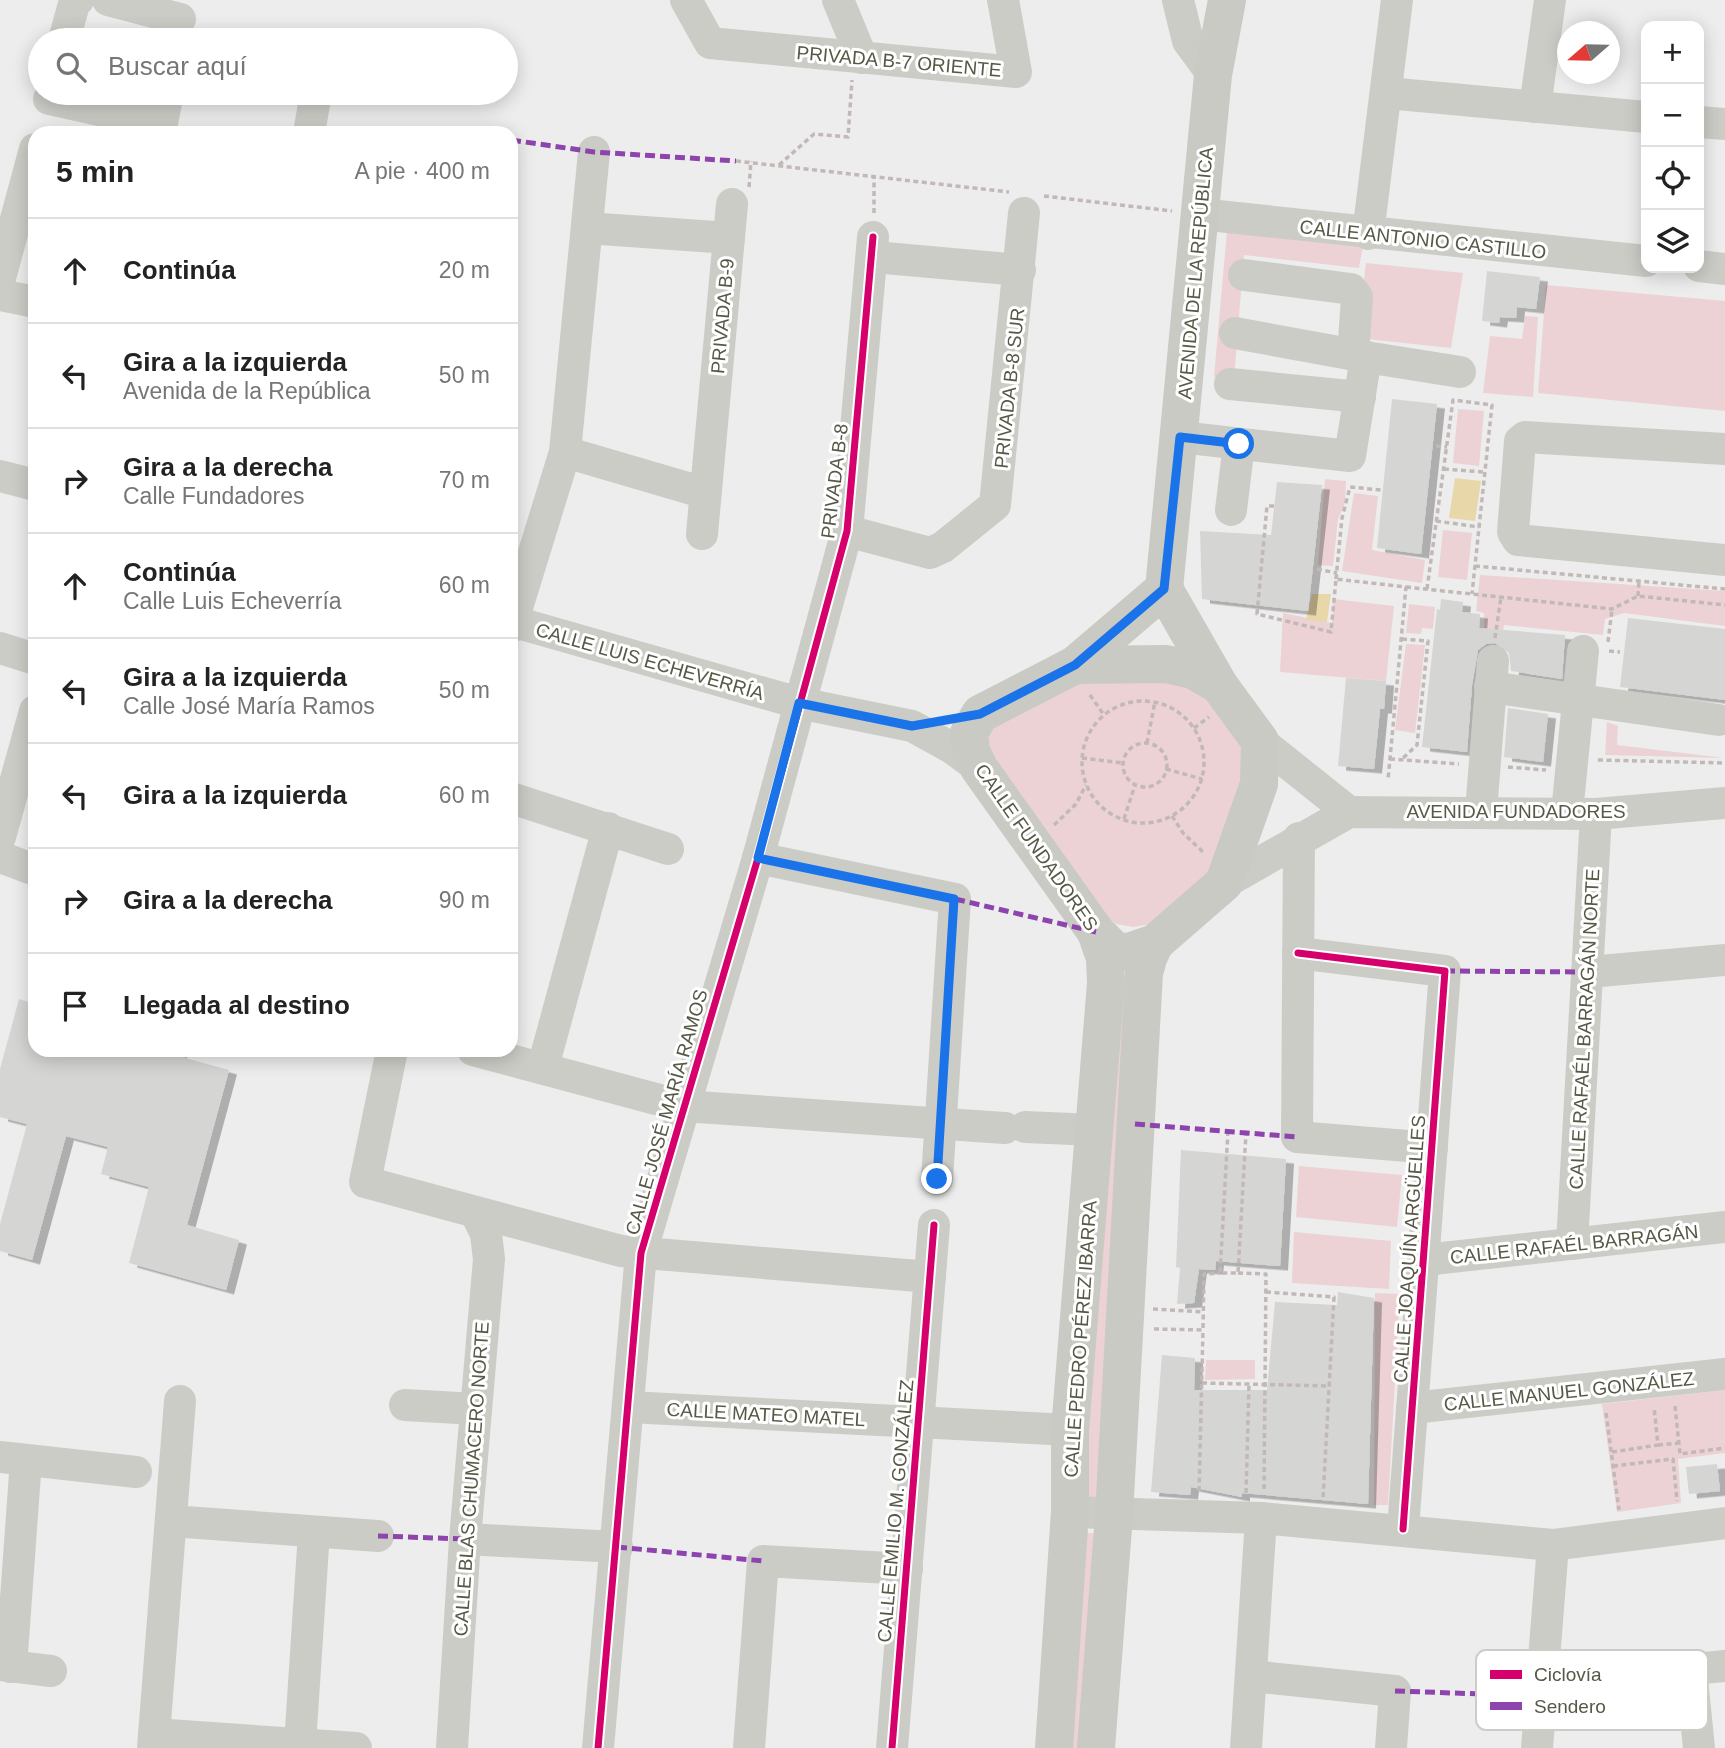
<!DOCTYPE html>
<html lang="es">
<head>
<meta charset="utf-8">
<style>
	:root { --surface:#fff; --page:#f6f6f6; --text:#222; --muted:#767676; --line:#e0e0e0 }
	body { margin:0; font-family:Helvetica,sans-serif; background:var(--page); color:var(--text) }
	.controls { position:absolute; right:21px; top:21px; display:grid; overflow:hidden; border-radius:14px; box-shadow:0 4px 18px #0003 }
	.controls button { width:63px; height:63px; display:grid; place-items:center; padding:0; border:0; border-bottom:2px solid var(--line); background:var(--surface); color:var(--text); font:35px sans-serif }
	.compass { position:absolute; left:1557px; top:21px; width:63px; height:63px; border-radius:50%; background:var(--surface); box-shadow:0 4px 18px #0003; rotate:250deg }
	.stop { position:absolute; width:21px; height:21px; margin:-16px; border:5px solid #1a73e8; border-radius:50%; background:#fff }
	.stop.end { background:#1a73e8; border-color:#fff; box-shadow:0 2px 7px #0008 }
	.list { margin:0; padding:0; list-style:none }
	h2 { display:flex; justify-content:space-between; align-items:center; height:91px; margin:0; padding:0 28px; font-size:30px }
	h2 small { font-size:23px; font-weight:400; color:var(--muted) }
	.list li { display:grid; grid-template-columns:46px 1fr auto; gap:21px; align-items:center; box-sizing:border-box; height:105px; padding:0 28px; border-top:2px solid var(--line) }
	.list b { display:block; font-size:26px; white-space:nowrap }
	.list p { margin:0; font-size:23px; white-space:nowrap; color:var(--muted) }
	.list em { font-size:23px; font-style:normal; color:var(--muted) }
	.icon { flex:none; width:38px; height:38px; fill:none; stroke:currentColor; stroke-width:2; stroke-linecap:round; stroke-linejoin:round }
	.map { position:relative; flex:none; width:1725px; height:1748px; overflow:hidden }
	.search { position:absolute; background:var(--surface); box-shadow:0 4px 18px #0003; left:28px; top:28px; width:490px; height:77px; display:flex; align-items:center; gap:18px; box-sizing:border-box; padding:0 24px; border-radius:38px; color:var(--muted); font-size:26px }
	.panel { position:absolute; background:var(--surface); box-shadow:0 4px 18px #0003; left:28px; top:126px; width:490px; height:931px; border-radius:21px }
	.map>svg:first-child { display:block }
</style>
</head>
<body>
<div class="map">
<svg width="1725" height="1748" viewBox="0 0 1725 1748">
	<defs>
		<filter id="shadow"><feDropShadow dx="8" dy="4.5" stdDeviation="0" flood-color="#0004"/></filter>
	</defs>
	<rect width="100%" height="100%" fill="#ededee"/>
	<g fill="#ecd2d4">
		<polygon points="1227,231 1363,246 1359,268 1244,255 1234,378 1214,377"/>
		<polygon points="1366,263 1463,273 1451,348 1357,338"/>
		<polygon points="1546,285 1725,301 1725,411 1538,393"/>
		<polygon points="1525,316 1538,317 1533,397 1483,393 1490,336 1522,339"/>
		<polygon points="1458,409 1484,411 1479,466 1453,463"/>
		<polygon points="1325,479 1346,481 1345,503 1338,519 1333,566 1318,565"/>
		<polygon points="1354,493 1378,496 1372,550 1425,560 1422,583 1342,571"/>
		<polygon points="1443,530 1472,533 1467,580 1438,577"/>
		<polygon points="1480,575 1725,591 1725,626 1624,613 1605,619 1603,635 1504,625 1502,637 1484,637 1484,613 1476,611"/>
		<polygon points="1333,599 1394,606 1386,681 1280,672 1283,613 1332,623"/>
		<polygon points="1409,604 1435,607 1433,629 1422,628 1421,634 1406,633"/>
		<polygon points="1406,644 1425,645 1415,733 1395,730"/>
		<polygon points="1186,674 1256,761 1215,867 1151,924 1133,927 1116,924 1099,910 983,766 982,717 1054,683"/>
		<polygon points="1607,722 1618,726 1617,745 1724,758 1605,755"/>
		<polygon points="1125,1011 1103,1503 1079,1500 1108,1022"/>
		<polygon points="1299,1166 1402,1175 1397,1227 1296,1217"/>
		<polygon points="1294,1232 1391,1241 1389,1289 1292,1283"/>
		<polygon points="1375,1293 1400,1294 1388,1505 1374,1505"/>
		<polygon points="1206,1360 1255,1360 1255,1379 1205,1380"/>
		<polygon points="1725,1390 1725,1453 1678,1459 1681,1503 1617,1512 1602,1404"/>
		<polygon points="1077,1532 1103,1534 1088,1748 1063,1748"/>
	</g>
	<g fill="#e8d7a9">
		<polygon points="1455,478 1481,481 1475,521 1449,518"/>
		<polygon points="1312,594 1331,594 1327,622 1306,620"/>
	</g>
	<g fill="#d5d5d4" filter="url(#shadow)">
		<polygon points="1487,271 1540,277 1536,309 1517,307 1516,318 1500,317 1499,323 1482,321"/>
		<polygon points="1392,399 1437,404 1421,554 1377,548"/>
		<polygon points="1277,482 1322,485 1308,611 1202,599 1200,531 1271,535"/>
		<polygon points="1441,599 1463,602 1462,612 1480,614 1479,628 1565,635 1562,679 1511,671 1509,653 1495,643 1486,644 1478,650 1472,685 1467,752 1422,747 1437,609 1440,610"/>
		<polygon points="1628,618 1725,629 1725,700 1620,687"/>
		<polygon points="1346,678 1386,681 1384,709 1380,709 1374,769 1338,766"/>
		<polygon points="1508,708 1548,714 1543,762 1504,757"/>
		<polygon points="19,999 35,1004 35,1050 180,1050 178,1056 229,1070 187,1225 239,1240 226,1290 129,1263 149,1187 101,1174 108,1147 66,1136 32,1260 0,1251 0,1224 27,1124 0,1117 0,1069"/>
		<polygon points="1181,1150 1286,1159 1280,1266 1216,1261 1215,1270 1199,1269 1194,1303 1177,1304 1180,1268 1176,1267"/>
		<polygon points="1338,1292 1374,1298 1368,1504 1242,1493 1242,1497 1191,1487 1190,1495 1151,1492 1162,1355 1195,1358 1194,1390 1267,1390 1275,1302 1337,1305"/>
		<polygon points="1717,1464 1720,1491 1689,1494 1686,1467"/>
	</g>
	<g fill="none" stroke-linecap="round" stroke-linejoin="round">
		<g stroke="#c2b9b7" stroke-width="3.5" stroke-dasharray="5 3.5" stroke-linecap="butt">
			<polyline points="736,161 1009,192"/>
			<polyline points="779,165 814,134 848,137 852,80"/>
			<polyline points="749,187 751,161"/>
			<polyline points="1044,196 1172,211"/>
			<polyline points="874,213 874,176"/>
			<polyline points="1436,446 1447,447"/>
			<polyline points="1444,469 1484,472"/>
			<polyline points="1274,506 1267,506 1257,614 1331,632 1336,579 1406,587 1388,780"/>
			<polyline points="1436,521 1479,527"/>
			<polyline points="1475,566 1725,589"/>
			<polyline points="1317,569 1337,573"/>
			<polyline points="1336,579 1342,518 1350,487 1381,490"/>
			<polyline points="1406,587 1612,609 1638,596 1725,605"/>
			<polyline points="1427,589 1453,400 1492,405 1472,594"/>
			<polyline points="1638,596 1639,581"/>
			<polyline points="1495,638 1501,597"/>
			<polyline points="1402,639 1428,641 1417,745 1402,759"/>
			<polyline points="1608,642 1612,609"/>
			<polyline points="1609,651 1620,652"/>
			<polyline points="1090,695 1104,715"/>
			<circle cx="1143" cy="762" r="61"/>
			<polyline points="1194,728 1209,717"/>
			<polyline points="1147,743 1155,701"/>
			<circle cx="1145" cy="765" r="22"/>
			<polyline points="1082,758 1123,763"/>
			<polyline points="1390,759 1459,764"/>
			<polyline points="1598,760 1725,763"/>
			<polyline points="1508,767 1546,770"/>
			<polyline points="1166,769 1202,779"/>
			<polyline points="1172,816 1183,833 1203,852"/>
			<polyline points="1124,819 1135,785"/>
			<polyline points="1054,825 1076,804 1086,785"/>
			<polyline points="1228,1131 1220,1273 1238,1273 1246,1133"/>
			<polyline points="1238,1273 1266,1274 1264,1491"/>
			<polyline points="1266,1292 1334,1297 1323,1499"/>
			<polyline points="1153,1309 1203,1312"/>
			<polyline points="1154,1329 1203,1330 1204,1274 1220,1273"/>
			<polyline points="1202,1383 1329,1386"/>
			<polyline points="1675,1406 1680,1454 1725,1448"/>
			<polyline points="1606,1413 1619,1510"/>
			<polyline points="1658,1445 1679,1443"/>
			<polyline points="1612,1452 1658,1445 1654,1407"/>
			<polyline points="1613,1466 1673,1459 1677,1501"/>
			<polyline points="1199,1491 1203,1330"/>
			<polyline points="1246,1493 1249,1384"/>
		</g>
		<g stroke="#ccccc7" stroke-width="32">
			<polyline points="108,0 180,19"/>
			<polyline points="686,0 710,43 1016,72 1003,0"/>
			<polyline points="838,0 862,58"/>
			<polyline points="1178,0 1188,41 1213,75"/>
			<polyline points="64,40 74,4 78,0"/>
			<polyline points="1387,93 1646,117"/>
			<polyline points="49,99 161,124"/>
			<polyline points="1535,107 1550,0"/>
			<polyline points="1699,122 1725,124"/>
			<polyline points="160,133 168,93"/>
			<polyline points="309,133 316,93"/>
			<polyline points="1199,214 1646,261"/>
			<polyline points="587,228 729,238"/>
			<polyline points="1368,234 1397,0"/>
			<polyline points="874,257 1020,270"/>
			<polyline points="1699,266 1725,269"/>
			<polyline points="1244,275 1351,289 1357,297 1353,355"/>
			<polyline points="0,278 35,149"/>
			<polyline points="0,295 35,302"/>
			<polyline points="1235,333 1366,357"/>
			<polyline points="1230,384 1360,397"/>
			<polyline points="1180,437 1350,456 1366,357 1460,372"/>
			<polyline points="1725,449 1525,437 1520,441 1513,532 1518,540 1725,560"/>
			<polyline points="565,452 705,493"/>
			<polyline points="0,476 35,485"/>
			<polyline points="1231,510 1239,444"/>
			<polyline points="847,531 930,553 943,547 995,505 1024,213"/>
			<polyline points="702,534 732,204"/>
			<polyline points="511,621 799,703 912,726 952,748 979,768"/>
			<polyline points="511,627 565,452 594,152"/>
			<polyline points="0,648 35,659"/>
			<polyline points="1490,687 1719,720"/>
			<polyline points="1260,741 1349,812"/>
			<polyline points="511,798 668,849"/>
			<polyline points="1481,811 1493,661"/>
			<polyline points="1567,813 1583,651"/>
			<polyline points="0,837 35,711"/>
			<polyline points="1299,838 1297,1137 1432,1148"/>
			<polyline points="0,857 35,870"/>
			<polyline points="758,858 955,899 937,1179"/>
			<polyline points="1224,883 1349,812 1596,814 1725,803"/>
			<polyline points="1298,953 1445,971 1403,1529"/>
			<polyline points="1589,972 1725,960"/>
			<polyline points="392,1050 365,1182 621,1251 930,1277"/>
			<polyline points="473,1050 682,1106 1005,1128"/>
			<polyline points="543,1067 608,828"/>
			<polyline points="1025,1127 1095,1130"/>
			<polyline points="1572,1244 1596,814"/>
			<polyline points="1424,1260 1725,1227"/>
			<polyline points="405,1405 476,1409"/>
			<polyline points="629,1407 1070,1430"/>
			<polyline points="1412,1408 1725,1374"/>
			<polyline points="0,1457 136,1472"/>
			<polyline points="1070,1512 1261,1518 1553,1545 1725,1523"/>
			<polyline points="171,1521 378,1536"/>
			<polyline points="465,1539 617,1547"/>
			<polyline points="0,1665 51,1671"/>
			<polyline points="11,1667 26,1460"/>
			<polyline points="1691,1669 1699,1748"/>
			<polyline points="1251,1676 1395,1691 1391,1748"/>
			<polyline points="1542,1684 1725,1666"/>
			<polyline points="154,1734 356,1748"/>
			<polyline points="300,1744 314,1532"/>
			<polyline points="153,1748 180,1401"/>
			<polyline points="452,1748 465,1539 489,1259 486,1234 476,1213"/>
			<polyline points="598,1748 641,1253 758,858 847,531 873,237"/>
			<polyline points="749,1748 763,1561 907,1569"/>
			<polyline points="892,1748 934,1225"/>
			<polyline points="1246,1748 1261,1518"/>
			<polyline points="1537,1748 1553,1545"/>
		</g>
		<g stroke="#c9cac4" stroke-width="38">
			<polyline points="1164,589 1219,685 1260,741 1259,784 1224,883 1155,943 1129,952 1115,951 1096,932 979,768 971,751 969,733 980,714 1075,665 1166,664 1193,670 1219,685"/>
			<polyline points="1164,589 1213,75 1227,0"/>
			<polyline points="1075,665 1164,589"/>
			<polyline points="1054,1748 1070,1512 1070,1430 1106,983 1105,958 1096,932"/>
			<polyline points="1096,1748 1114,1515 1144,973 1148,958 1155,943"/>
		</g>
		<g stroke="#8e44ad" stroke-width="5" stroke-dasharray="10 5" stroke-linecap="butt">
			<polyline points="461,133 462,133"/>
			<polyline points="511,140 594,152 736,161"/>
			<polyline points="955,899 1096,932"/>
			<polyline points="1445,971 1589,972"/>
			<polyline points="1135,1124 1297,1137"/>
			<polyline points="378,1536 465,1539"/>
			<polyline points="617,1547 763,1561"/>
			<polyline points="1395,1691 1541,1696"/>
		</g>
		<defs>
			<g id="cycleway">
				<polyline points="1298,953 1445,971 1403,1529"/>
				<polyline points="598,1748 641,1253 758,858 847,531 873,237"/>
				<polyline points="892,1748 934,1225"/>
			</g>
		</defs>
		<use href="#cycleway" stroke="#fff" stroke-width="11"/>
		<use href="#cycleway" stroke="#d6006c" stroke-width="7"/>
	</g>
	<g fill="none" stroke-linecap="round" stroke-linejoin="round">
		<polyline stroke="#1a73e8" stroke-width="9" points="937,1179 954,899 758,858 799,703 912,726 980,714 1075,665 1164,589 1180,437 1239,444"/>
	</g>
	<g text-anchor="middle" stroke-width="6" stroke-linejoin="round" paint-order="stroke">
		<g font-size="19" fill="#585846" stroke="#fff">
			<text transform="translate(899 61) rotate(5)" y="7">PRIVADA B-7 ORIENTE</text>
			<text transform="translate(1423 239) rotate(6)" y="7">CALLE ANTONIO CASTILLO</text>
			<text transform="translate(1195 273) rotate(-85)" y="7">AVENIDA DE LA REPÚBLICA</text>
			<text transform="translate(722 316) rotate(-85)" y="7">PRIVADA B-9</text>
			<text transform="translate(1009 388) rotate(-84)" y="7">PRIVADA B-8 SUR</text>
			<text transform="translate(834 481) rotate(-83)" y="7">PRIVADA B-8</text>
			<text transform="translate(650 661) rotate(16)" y="7">CALLE LUIS ECHEVERRÍA</text>
			<text x="1516" y="818">AVENIDA FUNDADORES</text>
			<text transform="translate(1037 847) rotate(55)" y="7">CALLE FUNDADORES</text>
			<text transform="translate(1584 1029) rotate(-87)" y="7">CALLE RAFAÉL BARRAGÁN NORTE</text>
			<text transform="translate(666 1112) rotate(-74)" y="7">CALLE JOSÉ MARÍA RAMOS</text>
			<text transform="translate(1574 1244) rotate(-6)" y="7">CALLE RAFAÉL BARRAGÁN</text>
			<text transform="translate(1409 1249) rotate(-86)" y="7">CALLE JOAQUÍN ARGÜELLES</text>
			<text transform="translate(1080 1339) rotate(-86)" y="7">CALLE PEDRO PÉREZ IBARRA</text>
			<text transform="translate(1569 1391) rotate(-6)" y="7">CALLE MANUEL GONZÁLEZ</text>
			<text transform="translate(766 1414) rotate(3)" y="7">CALLE MATEO MATEL</text>
			<text transform="translate(471 1479) rotate(-86)" y="7">CALLE BLAS CHUMACERO NORTE</text>
			<text transform="translate(895 1511) rotate(-85)" y="7">CALLE EMILIO M. GONZÁLEZ</text>
		</g>
	</g>
	<rect x="1476" y="1650" width="232" height="80" rx="10" fill="#fff" stroke="#cdcdc8" stroke-width="2"/>
	<rect x="1490" y="1670" width="32" height="9" fill="#d6006c"/>
	<rect x="1490" y="1702" width="32" height="8" fill="#8e44ad"/>
	<g font-size="19" fill="#585846">
		<text x="1534" y="1681">Ciclovía</text>
		<text x="1534" y="1713">Sendero</text>
	</g>
</svg>
<div class="controls">
<button>+</button>
<button>−</button>
<button><svg class="icon" aria-label="locate" viewBox="0 0 24 24"><circle cx="12" cy="12" r="6"/><path d="M12 2v4M12 18v4M2 12h4M18 12h4"/></svg></button>
<button><svg class="icon" aria-label="layers" viewBox="0 0 24 24"><path d="M12 4l9 5-9 5-9-5zM3 14l9 5 9-5"/></svg></button>
</div>
<svg class="compass" viewBox="-18 -18 36 36"><path d="M0-13l5 13h-10z" fill="#e53935"/><path d="M0 13l5-13h-10z" fill="#767676"/></svg>
<div class="stop" style="left:1239px;top:444px"></div>
<div class="stop end" style="left:937px;top:1179px"></div>
<div class="search"><svg class="icon" aria-label="search" viewBox="0 0 24 24"><circle cx="10" cy="10" r="6"/><path d="M15 15l6 6"/></svg>Buscar aquí</div>
<section class="panel">
<h2>5 min<small>A pie · 400 m</small></h2>
<ul class="list">
<li><svg class="icon" aria-label="ahead" viewBox="0 0 24 24"><path d="M12 20V5M6 11l6-6 6 6"/></svg><div><b>Continúa</b></div><em>20 m</em></li>
<li><svg class="icon" aria-label="left" viewBox="0 0 24 24"><path d="M17 20v-9H6M10 6l-5 5 5 5"/></svg><div><b>Gira a la izquierda</b><p>Avenida de la República</p></div><em>50 m</em></li>
<li><svg class="icon" aria-label="right" viewBox="0 0 24 24"><path d="M7 20v-9h11M14 6l5 5-5 5"/></svg><div><b>Gira a la derecha</b><p>Calle Fundadores</p></div><em>70 m</em></li>
<li><svg class="icon" aria-label="ahead" viewBox="0 0 24 24"><path d="M12 20V5M6 11l6-6 6 6"/></svg><div><b>Continúa</b><p>Calle Luis Echeverría</p></div><em>60 m</em></li>
<li><svg class="icon" aria-label="left" viewBox="0 0 24 24"><path d="M17 20v-9H6M10 6l-5 5 5 5"/></svg><div><b>Gira a la izquierda</b><p>Calle José María Ramos</p></div><em>50 m</em></li>
<li><svg class="icon" aria-label="left" viewBox="0 0 24 24"><path d="M17 20v-9H6M10 6l-5 5 5 5"/></svg><div><b>Gira a la izquierda</b></div><em>60 m</em></li>
<li><svg class="icon" aria-label="right" viewBox="0 0 24 24"><path d="M7 20v-9h11M14 6l5 5-5 5"/></svg><div><b>Gira a la derecha</b></div><em>90 m</em></li>
<li><svg class="icon" aria-label="arrive" viewBox="0 0 24 24"><path d="M6 21V4h12l-3 4 3 4H6"/></svg><div><b>Llegada al destino</b></div></li>
</ul>
</section>
</div>
</body>
</html>
